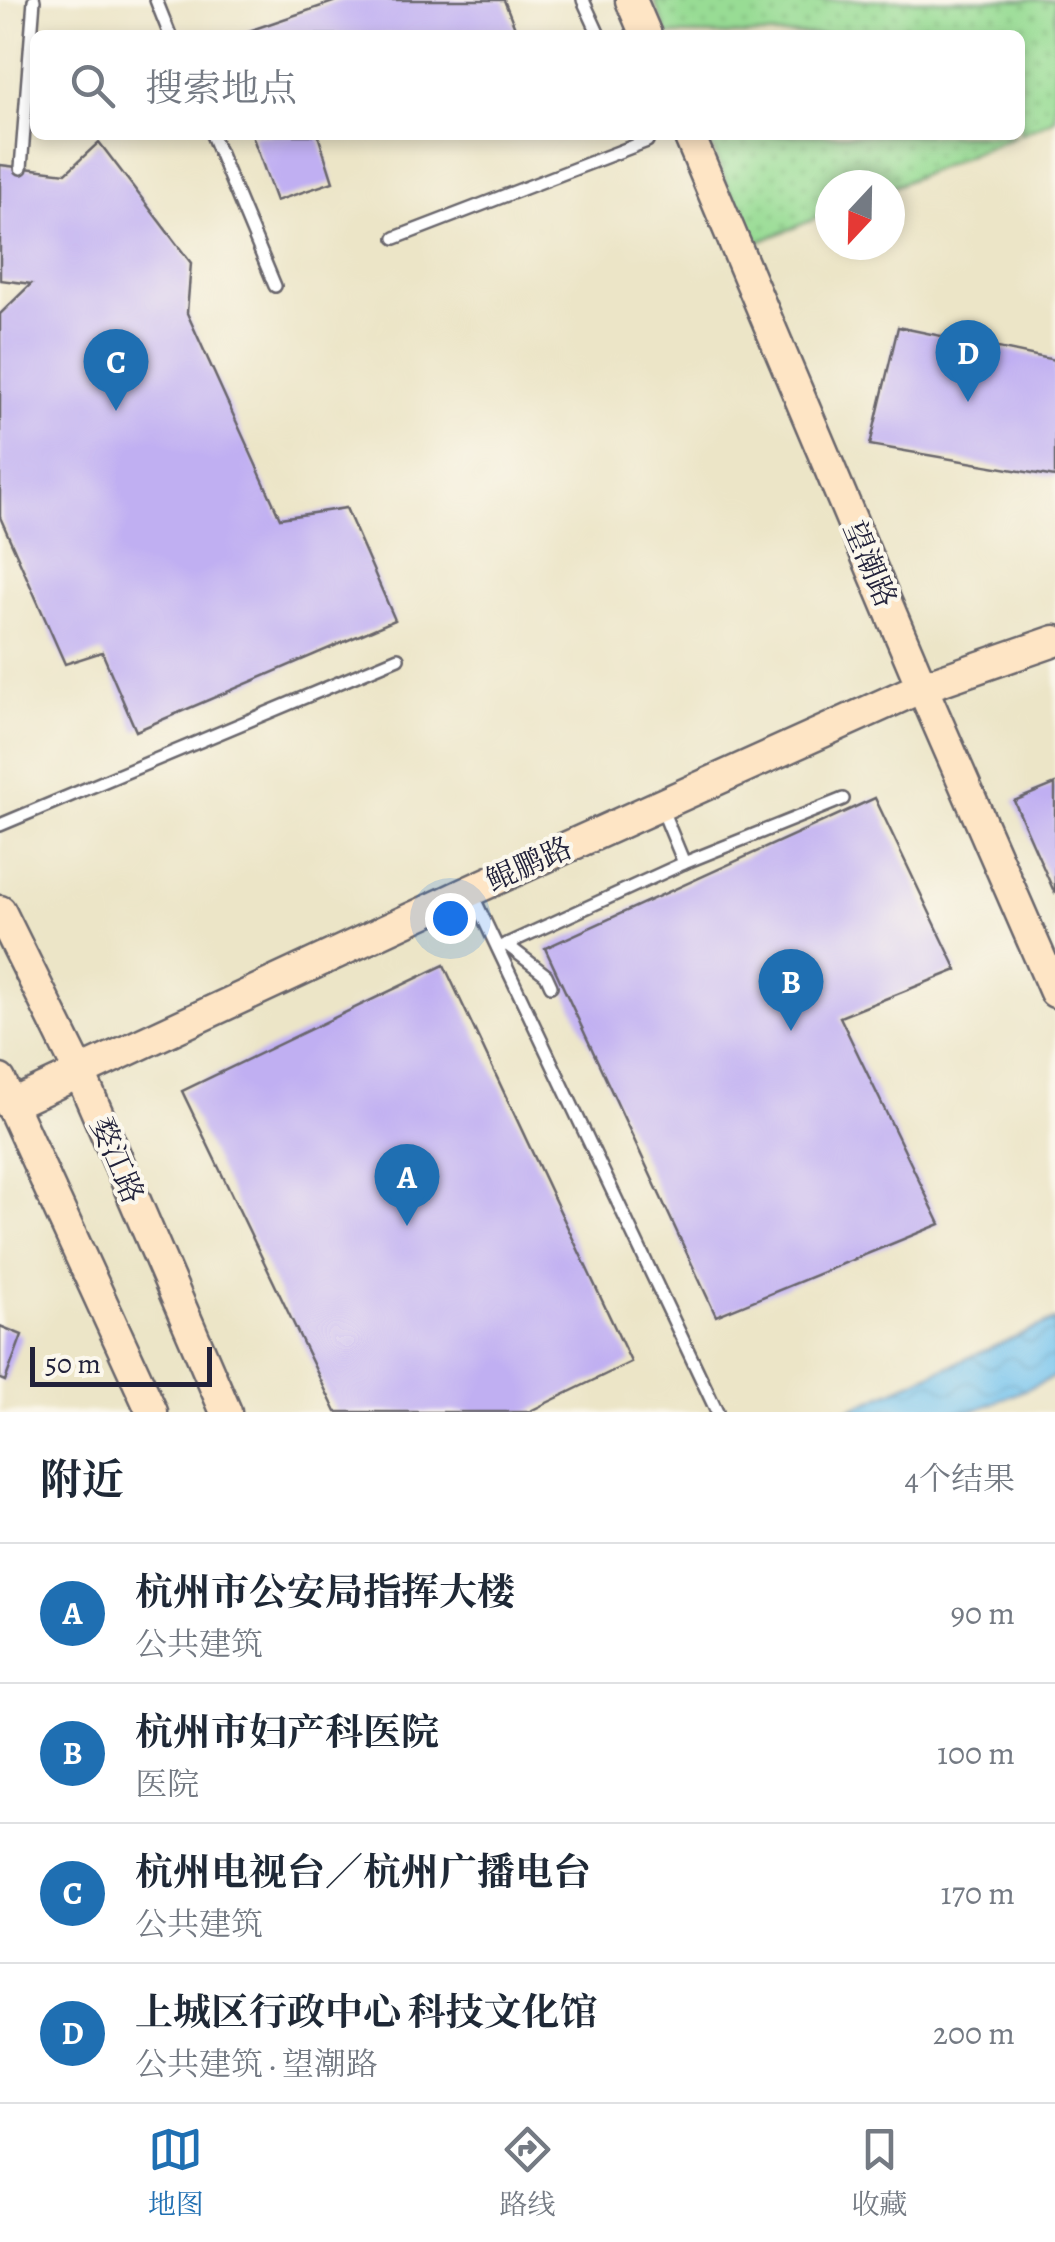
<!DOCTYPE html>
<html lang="zh">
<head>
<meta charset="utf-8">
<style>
	:root { --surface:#fff; --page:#f2f2f3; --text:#1f2937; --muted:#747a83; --line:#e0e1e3; --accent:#1f6fb2 }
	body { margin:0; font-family:Alegreya,"Noto Serif SC",serif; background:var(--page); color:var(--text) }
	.compass { position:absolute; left:815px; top:170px; width:90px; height:90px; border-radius:50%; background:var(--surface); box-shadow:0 5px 15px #0003; rotate:202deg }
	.scale { position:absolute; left:30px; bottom:25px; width:182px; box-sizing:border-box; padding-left:10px; border:5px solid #22223b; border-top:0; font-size:28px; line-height:35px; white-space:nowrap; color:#22223b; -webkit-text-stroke:8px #fbf7ec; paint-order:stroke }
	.you { position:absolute; left:450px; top:918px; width:35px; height:35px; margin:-25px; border:8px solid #fff; border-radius:50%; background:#1a73e8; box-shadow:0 0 0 15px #1a73e833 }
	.badge { display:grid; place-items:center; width:65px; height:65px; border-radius:50%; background:var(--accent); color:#fff; font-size:32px; font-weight:700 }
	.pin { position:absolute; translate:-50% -82px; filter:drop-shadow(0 2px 5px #0008) }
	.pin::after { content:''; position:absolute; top:52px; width:35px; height:30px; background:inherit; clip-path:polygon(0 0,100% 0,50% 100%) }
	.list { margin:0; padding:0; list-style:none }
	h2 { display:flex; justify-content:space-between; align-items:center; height:130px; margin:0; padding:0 40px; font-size:42px }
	h2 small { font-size:32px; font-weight:400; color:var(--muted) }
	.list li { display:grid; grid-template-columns:65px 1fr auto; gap:30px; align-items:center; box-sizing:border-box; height:140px; padding:0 40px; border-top:2px solid var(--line) }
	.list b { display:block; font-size:38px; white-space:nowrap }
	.list p { margin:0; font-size:32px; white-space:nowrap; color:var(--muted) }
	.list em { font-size:32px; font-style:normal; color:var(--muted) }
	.icon { flex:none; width:55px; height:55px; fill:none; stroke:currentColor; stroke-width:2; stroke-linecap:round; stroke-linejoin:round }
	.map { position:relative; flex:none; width:1055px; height:1412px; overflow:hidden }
	.search { position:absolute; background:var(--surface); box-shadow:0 5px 15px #0003; left:30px; right:30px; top:30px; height:110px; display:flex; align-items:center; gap:25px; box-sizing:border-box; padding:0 35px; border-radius:15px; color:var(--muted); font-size:38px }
	.sheet { height:690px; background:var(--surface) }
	nav { display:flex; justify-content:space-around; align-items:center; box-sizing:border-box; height:140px; border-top:2px solid var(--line); background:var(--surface); font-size:28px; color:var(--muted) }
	nav a { display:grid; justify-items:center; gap:5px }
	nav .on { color:var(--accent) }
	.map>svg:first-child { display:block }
</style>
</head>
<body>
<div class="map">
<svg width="1055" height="1412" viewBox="0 0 1055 1412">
	<defs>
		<pattern id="park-dots" width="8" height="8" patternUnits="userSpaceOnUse" patternTransform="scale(2.5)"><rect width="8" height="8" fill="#98dc94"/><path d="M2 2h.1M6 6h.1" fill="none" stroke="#83bc80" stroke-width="1.8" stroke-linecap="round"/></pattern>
		<pattern id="water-waves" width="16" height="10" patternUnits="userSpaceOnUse" patternTransform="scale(2.5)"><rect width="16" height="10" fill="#72c2ed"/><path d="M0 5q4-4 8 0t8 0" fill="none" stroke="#62a6cc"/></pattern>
	</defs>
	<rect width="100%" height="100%" fill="#fbf7ec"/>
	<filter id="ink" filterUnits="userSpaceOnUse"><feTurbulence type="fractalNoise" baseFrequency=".01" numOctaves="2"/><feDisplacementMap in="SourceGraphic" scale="20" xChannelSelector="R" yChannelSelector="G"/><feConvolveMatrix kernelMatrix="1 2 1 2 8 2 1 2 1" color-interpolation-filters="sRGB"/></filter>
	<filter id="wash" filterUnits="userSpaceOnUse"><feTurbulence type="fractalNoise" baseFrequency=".0048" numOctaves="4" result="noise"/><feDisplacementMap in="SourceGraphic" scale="40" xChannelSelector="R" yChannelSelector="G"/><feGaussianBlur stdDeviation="2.25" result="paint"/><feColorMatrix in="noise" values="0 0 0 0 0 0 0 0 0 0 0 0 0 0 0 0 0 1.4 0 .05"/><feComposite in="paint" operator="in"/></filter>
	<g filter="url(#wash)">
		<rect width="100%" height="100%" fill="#ece5c7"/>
		<g fill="url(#park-dots)" stroke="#5d7f68" stroke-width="2.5">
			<polygon points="654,0 1055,0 1055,119 1020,134 1020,35 667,35"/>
			<polygon points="707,135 1017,135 890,188 890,185 830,185 830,213 751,245"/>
		</g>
		<polygon fill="url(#water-waves)" stroke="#4a7294" stroke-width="2.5" points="1055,1320 1055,1376 1053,1378 971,1412 844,1412"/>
		<g id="blocks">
			<g fill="#c0aff2">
				<polygon points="339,0 504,0 518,35 237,35"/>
				<polygon points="252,135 318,135 333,182 276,201"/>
				<polygon points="99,142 191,263 187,313 280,518 346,508 395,620 136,731 102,652 65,664 0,517 0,314 31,284 0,280 0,165 66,173"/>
				<polygon points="898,327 1055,360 1055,477 870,445"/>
				<polygon points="1055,784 1055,894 1014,801"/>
				<polygon points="875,798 957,970 840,1017 940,1224 716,1316 545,948"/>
				<polygon points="444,965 631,1362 528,1412 336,1412 182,1091"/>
				<polygon points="0,1326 22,1335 5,1381 0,1379"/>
			</g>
		</g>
	</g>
	<g filter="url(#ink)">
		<use href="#blocks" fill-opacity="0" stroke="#69666c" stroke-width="2.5"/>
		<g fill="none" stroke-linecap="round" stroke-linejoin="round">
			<defs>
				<g id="lane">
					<polyline points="156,0 170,35"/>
					<polyline points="583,0 599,35"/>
					<polyline points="212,135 275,286"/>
					<polyline points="21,168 34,0"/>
					<polyline points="395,238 647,141 645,135"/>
					<polyline points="661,807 684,863"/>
					<polyline points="0,825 398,658"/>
					<polyline points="471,892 717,1412"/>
					<polyline points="506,944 546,975 551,986"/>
					<polyline points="498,948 684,863 843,799"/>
				</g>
				<g id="secondary">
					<polyline points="631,0 646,35"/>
					<polyline points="689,135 922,687 1055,992"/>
					<polyline points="0,911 80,1073 226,1412"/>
					<polyline points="0,1080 152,1412"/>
					<polyline points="10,1105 470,891 922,687 1055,641"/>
				</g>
			</defs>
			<use href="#lane" stroke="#69666c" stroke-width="16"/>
			<use href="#secondary" stroke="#69666c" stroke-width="35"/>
			<use href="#lane" stroke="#fff" stroke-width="11"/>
			<use href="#secondary" stroke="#fee5c5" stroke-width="30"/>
		</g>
	</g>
	<g text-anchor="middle" stroke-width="8" stroke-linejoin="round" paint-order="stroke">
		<g font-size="30" fill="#22223b" stroke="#fbf7ec">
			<text transform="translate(870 564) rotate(67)" y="10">望潮路</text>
			<text transform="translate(529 864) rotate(-24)" y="10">鲲鹏路</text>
			<text transform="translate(117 1160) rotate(67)" y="10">婺江路</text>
		</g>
	</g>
</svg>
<svg class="compass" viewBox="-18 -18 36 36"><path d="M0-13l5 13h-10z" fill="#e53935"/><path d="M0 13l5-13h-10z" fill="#747a83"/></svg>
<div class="scale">50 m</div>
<div class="you"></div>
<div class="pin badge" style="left:407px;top:1226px">A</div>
<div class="pin badge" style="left:791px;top:1031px">B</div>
<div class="pin badge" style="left:116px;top:411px">C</div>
<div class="pin badge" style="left:968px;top:402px">D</div>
<div class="search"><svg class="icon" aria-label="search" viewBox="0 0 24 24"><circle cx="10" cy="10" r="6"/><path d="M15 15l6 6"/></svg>搜索地点</div>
</div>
<section class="sheet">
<h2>附近<small>4个结果</small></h2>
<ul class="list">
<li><span class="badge">A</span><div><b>杭州市公安局指挥大楼</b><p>公共建筑</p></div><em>90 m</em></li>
<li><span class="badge">B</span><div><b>杭州市妇产科医院</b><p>医院</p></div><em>100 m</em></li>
<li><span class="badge">C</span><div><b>杭州电视台／杭州广播电台</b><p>公共建筑</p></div><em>170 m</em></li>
<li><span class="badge">D</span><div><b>上城区行政中心 科技文化馆</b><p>公共建筑 · 望潮路</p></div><em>200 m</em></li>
</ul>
</section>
<nav>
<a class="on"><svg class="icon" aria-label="map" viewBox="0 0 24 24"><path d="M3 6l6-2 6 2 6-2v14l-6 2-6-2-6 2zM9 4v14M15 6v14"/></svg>地图</a>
<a><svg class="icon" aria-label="directions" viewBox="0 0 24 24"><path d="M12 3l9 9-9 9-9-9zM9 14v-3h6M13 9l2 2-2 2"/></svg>路线</a>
<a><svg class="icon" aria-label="saved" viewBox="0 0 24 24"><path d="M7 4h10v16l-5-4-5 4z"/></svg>收藏</a>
</nav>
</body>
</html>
